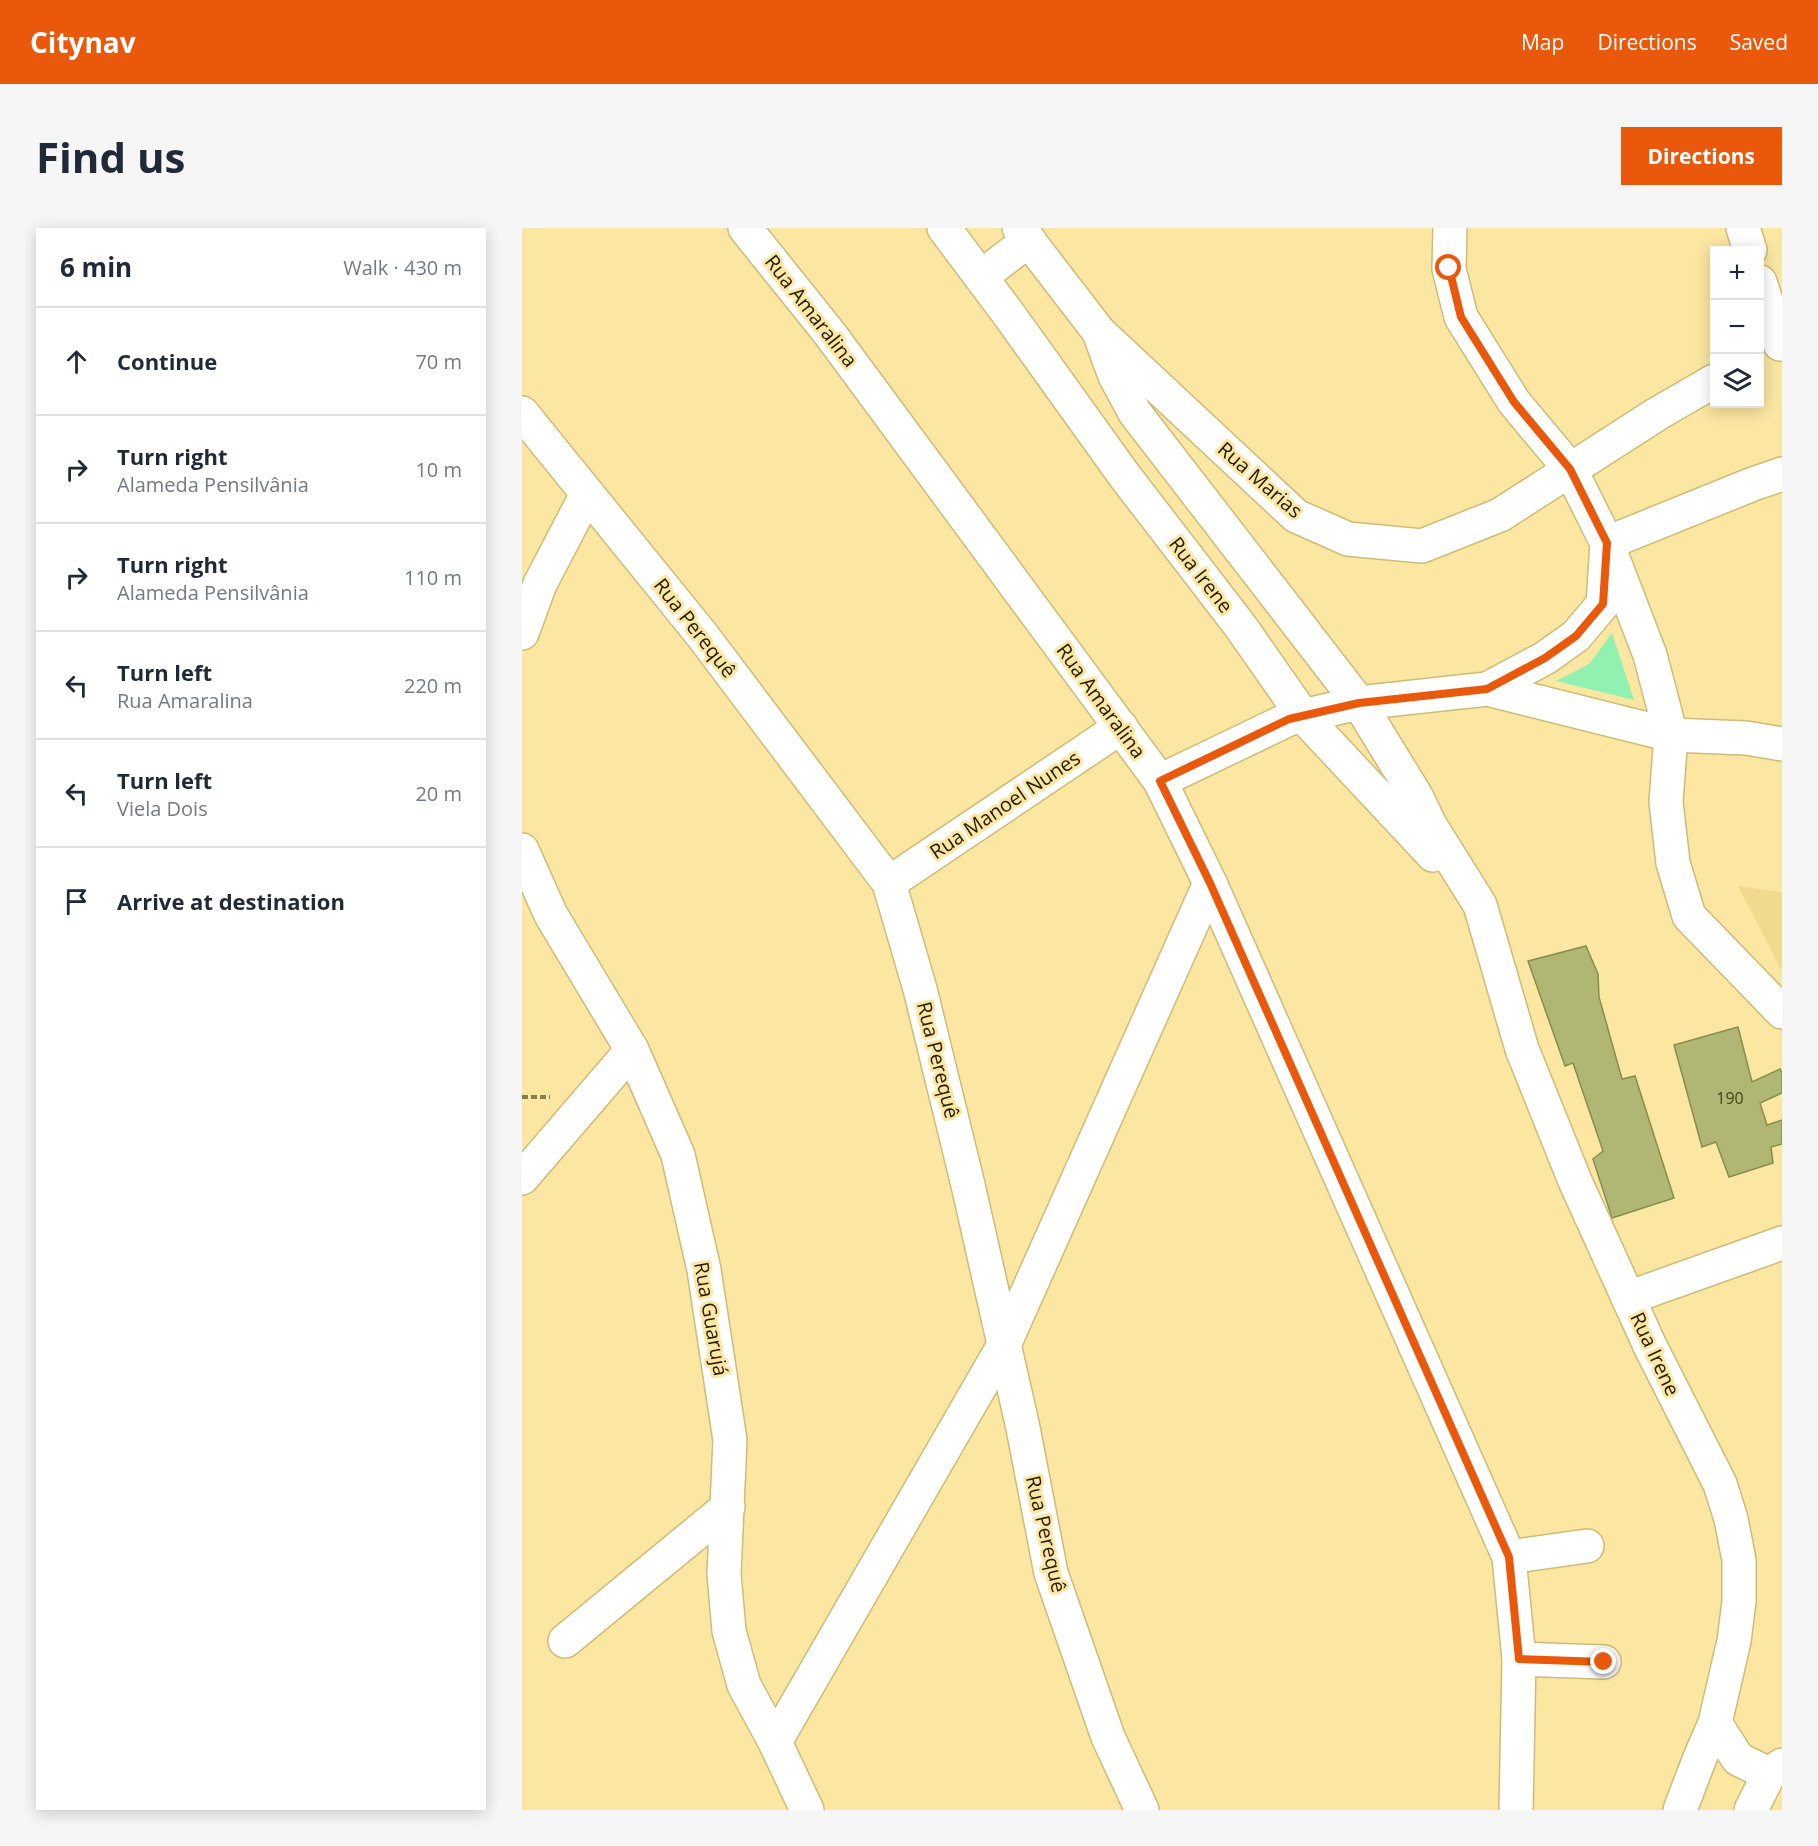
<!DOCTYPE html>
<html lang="en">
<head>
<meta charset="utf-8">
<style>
	:root { --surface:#fff; --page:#f6f6f7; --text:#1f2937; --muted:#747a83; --line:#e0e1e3; --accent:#ea580c }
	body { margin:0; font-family:"Open Sans",sans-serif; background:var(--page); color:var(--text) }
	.controls { position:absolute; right:18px; top:18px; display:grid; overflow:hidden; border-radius:0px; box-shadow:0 3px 15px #0003 }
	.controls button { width:54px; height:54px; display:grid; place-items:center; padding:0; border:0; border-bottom:2px solid var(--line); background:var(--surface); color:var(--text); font:30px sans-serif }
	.stop { position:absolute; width:18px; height:18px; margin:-14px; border:4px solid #ea580c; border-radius:50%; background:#fff }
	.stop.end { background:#ea580c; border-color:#fff; box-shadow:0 2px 6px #0008 }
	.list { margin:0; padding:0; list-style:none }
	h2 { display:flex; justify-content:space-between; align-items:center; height:78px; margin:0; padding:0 24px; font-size:26px }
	h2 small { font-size:20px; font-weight:400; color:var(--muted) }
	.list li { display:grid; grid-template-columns:39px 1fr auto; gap:18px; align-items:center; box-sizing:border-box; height:108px; padding:0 24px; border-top:2px solid var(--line) }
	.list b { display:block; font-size:22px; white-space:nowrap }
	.list p { margin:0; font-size:20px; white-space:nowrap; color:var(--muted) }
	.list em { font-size:20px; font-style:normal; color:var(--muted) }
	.icon { flex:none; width:33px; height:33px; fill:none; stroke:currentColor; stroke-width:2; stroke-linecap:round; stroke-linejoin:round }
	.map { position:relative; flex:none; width:1260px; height:1582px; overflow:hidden; border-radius:0px }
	header { display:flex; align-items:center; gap:36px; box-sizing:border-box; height:84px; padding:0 30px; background:var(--accent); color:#fff }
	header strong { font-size:28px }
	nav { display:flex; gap:33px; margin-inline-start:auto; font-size:21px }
	.intro { display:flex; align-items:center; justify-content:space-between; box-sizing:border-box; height:144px; padding:0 36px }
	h1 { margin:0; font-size:42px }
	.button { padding:15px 27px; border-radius:0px; background:var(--accent); color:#fff; font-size:21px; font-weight:700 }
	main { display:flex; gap:36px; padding:0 36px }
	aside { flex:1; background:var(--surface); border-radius:0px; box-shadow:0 3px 15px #0003 }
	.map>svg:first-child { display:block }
</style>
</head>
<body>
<header>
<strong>Citynav</strong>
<nav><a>Map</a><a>Directions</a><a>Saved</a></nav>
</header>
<div class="intro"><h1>Find us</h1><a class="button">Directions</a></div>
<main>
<aside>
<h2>6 min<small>Walk · 430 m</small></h2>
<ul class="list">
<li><svg class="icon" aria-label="ahead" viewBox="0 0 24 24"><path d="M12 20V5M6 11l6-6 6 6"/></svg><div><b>Continue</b></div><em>70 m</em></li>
<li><svg class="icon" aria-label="right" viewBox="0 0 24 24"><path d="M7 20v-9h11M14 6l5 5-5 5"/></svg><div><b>Turn right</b><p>Alameda Pensilvânia</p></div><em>10 m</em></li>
<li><svg class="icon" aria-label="right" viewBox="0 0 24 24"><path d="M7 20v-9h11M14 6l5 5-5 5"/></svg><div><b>Turn right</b><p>Alameda Pensilvânia</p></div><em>110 m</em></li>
<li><svg class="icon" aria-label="left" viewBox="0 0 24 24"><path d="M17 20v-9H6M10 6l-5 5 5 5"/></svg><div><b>Turn left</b><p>Rua Amaralina</p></div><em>220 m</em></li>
<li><svg class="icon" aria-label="left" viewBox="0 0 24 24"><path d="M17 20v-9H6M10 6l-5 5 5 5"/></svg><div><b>Turn left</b><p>Viela Dois</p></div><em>20 m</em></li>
<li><svg class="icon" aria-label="arrive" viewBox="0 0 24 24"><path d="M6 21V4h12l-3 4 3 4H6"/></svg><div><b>Arrive at destination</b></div></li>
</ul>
</aside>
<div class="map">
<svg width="1260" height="1582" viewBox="0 0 1260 1582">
	<rect width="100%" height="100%" fill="#fbe7a2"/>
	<polygon fill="#f1da8d" points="1216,658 1260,664 1260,743"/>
	<polygon fill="#92f1b1" points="1090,405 1112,472 1034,453 1067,436"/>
	<g fill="#b0b774" stroke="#878e4b" stroke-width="1.5">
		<polygon points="1064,718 1076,746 1077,769 1100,851 1113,848 1152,970 1090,990 1071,931 1081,923 1051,835 1043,838 1006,733"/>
		<polygon points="1216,799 1230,854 1258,841 1260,845 1260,865 1238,875 1245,897 1260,892 1260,916 1249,919 1251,935 1207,949 1194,914 1180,919 1152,817"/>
	</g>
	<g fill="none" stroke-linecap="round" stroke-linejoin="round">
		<defs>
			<g id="minor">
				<polyline points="223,0 308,106 638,553 688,655 987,1329 997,1431 994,1582"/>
				<polyline points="422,0 485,84 602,247 719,399 781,488 911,627"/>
				<polyline points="497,0 577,104 774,288 826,311 900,318 978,287 1135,186 1192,153"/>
				<polyline points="928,0 927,41 939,89 992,174 1048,241 1085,315 1128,427 1149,507 1144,574 1151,635 1167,688 1260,784"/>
				<polyline points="1221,0 1228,22"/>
				<polyline points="459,49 507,12"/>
				<polyline points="1238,54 1258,116"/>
				<polyline points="577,104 593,148 613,185 837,475 894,568 908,597 958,677 1000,821 1053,953 1128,1118 1198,1256 1209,1291 1217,1332 1217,1374 1212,1413 1193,1495 1177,1532 1158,1582"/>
				<polyline points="0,185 180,407 367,655 398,761 446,957 501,1200 529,1345 586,1509 620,1582"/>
				<polyline points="0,405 18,356 65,266"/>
				<polyline points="965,461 1149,507 1224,510 1260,516"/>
				<polyline points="638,553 767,491 837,475 965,461 1023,430 1054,408 1081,376 1085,315 1231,256 1260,246"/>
				<polyline points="0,622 29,687 110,822 156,927 182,1042 208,1212 202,1346 207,1403 222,1457 253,1514 285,1582"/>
				<polyline points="367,655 599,499"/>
				<polyline points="0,950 110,822"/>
				<polyline points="1106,1070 1260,1015"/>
				<polyline points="987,1329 1065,1318"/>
				<polyline points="43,1413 206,1279"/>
				<polyline points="997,1431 1082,1434"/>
				<polyline points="1193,1495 1216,1531 1247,1546"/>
				<polyline points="253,1514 482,1117 688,655"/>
				<polyline points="1229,1582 1247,1546 1260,1537"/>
			</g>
		</defs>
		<use href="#minor" stroke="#cfbb78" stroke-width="36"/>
		<polyline stroke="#897c4d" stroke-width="4" stroke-dasharray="6 3" stroke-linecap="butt" points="0,869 28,869"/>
		<use href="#minor" stroke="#fff" stroke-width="33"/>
	</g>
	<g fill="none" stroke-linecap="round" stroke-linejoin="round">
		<polyline stroke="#ea580c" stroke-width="8" points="927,40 939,89 992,174 1048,241 1085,315 1081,376 1054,408 1023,430 965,461 837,475 767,491 638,553 688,655 987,1329 997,1431 1082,1434"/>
	</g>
	<g text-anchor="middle" stroke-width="6" stroke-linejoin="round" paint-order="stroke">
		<g font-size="16" fill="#47431e">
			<text x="1208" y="876">190</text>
		</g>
		<g font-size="20" fill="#241c01" stroke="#fbe7a2">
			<text transform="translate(289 83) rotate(52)" y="7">Rua Amaralina</text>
			<text transform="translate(738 252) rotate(41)" y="7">Rua Marias</text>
			<text transform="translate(679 347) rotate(52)" y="7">Rua Irene</text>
			<text transform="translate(173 400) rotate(52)" y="7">Rua Perequê</text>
			<text transform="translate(579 473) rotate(54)" y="7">Rua Amaralina</text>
			<text transform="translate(483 577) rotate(-34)" y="7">Rua Manoel Nunes</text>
			<text transform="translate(416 832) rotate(76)" y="7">Rua Perequê</text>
			<text transform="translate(189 1091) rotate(80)" y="7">Rua Guarujá</text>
			<text transform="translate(1133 1126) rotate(65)" y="7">Rua Irene</text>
			<text transform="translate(524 1306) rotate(77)" y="7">Rua Perequê</text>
		</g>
	</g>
</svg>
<div class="controls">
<button>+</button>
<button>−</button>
<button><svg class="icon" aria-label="layers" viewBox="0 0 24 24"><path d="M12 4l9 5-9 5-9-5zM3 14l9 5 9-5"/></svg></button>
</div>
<div class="stop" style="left:927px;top:40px"></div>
<div class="stop end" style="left:1082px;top:1434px"></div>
</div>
</main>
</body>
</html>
